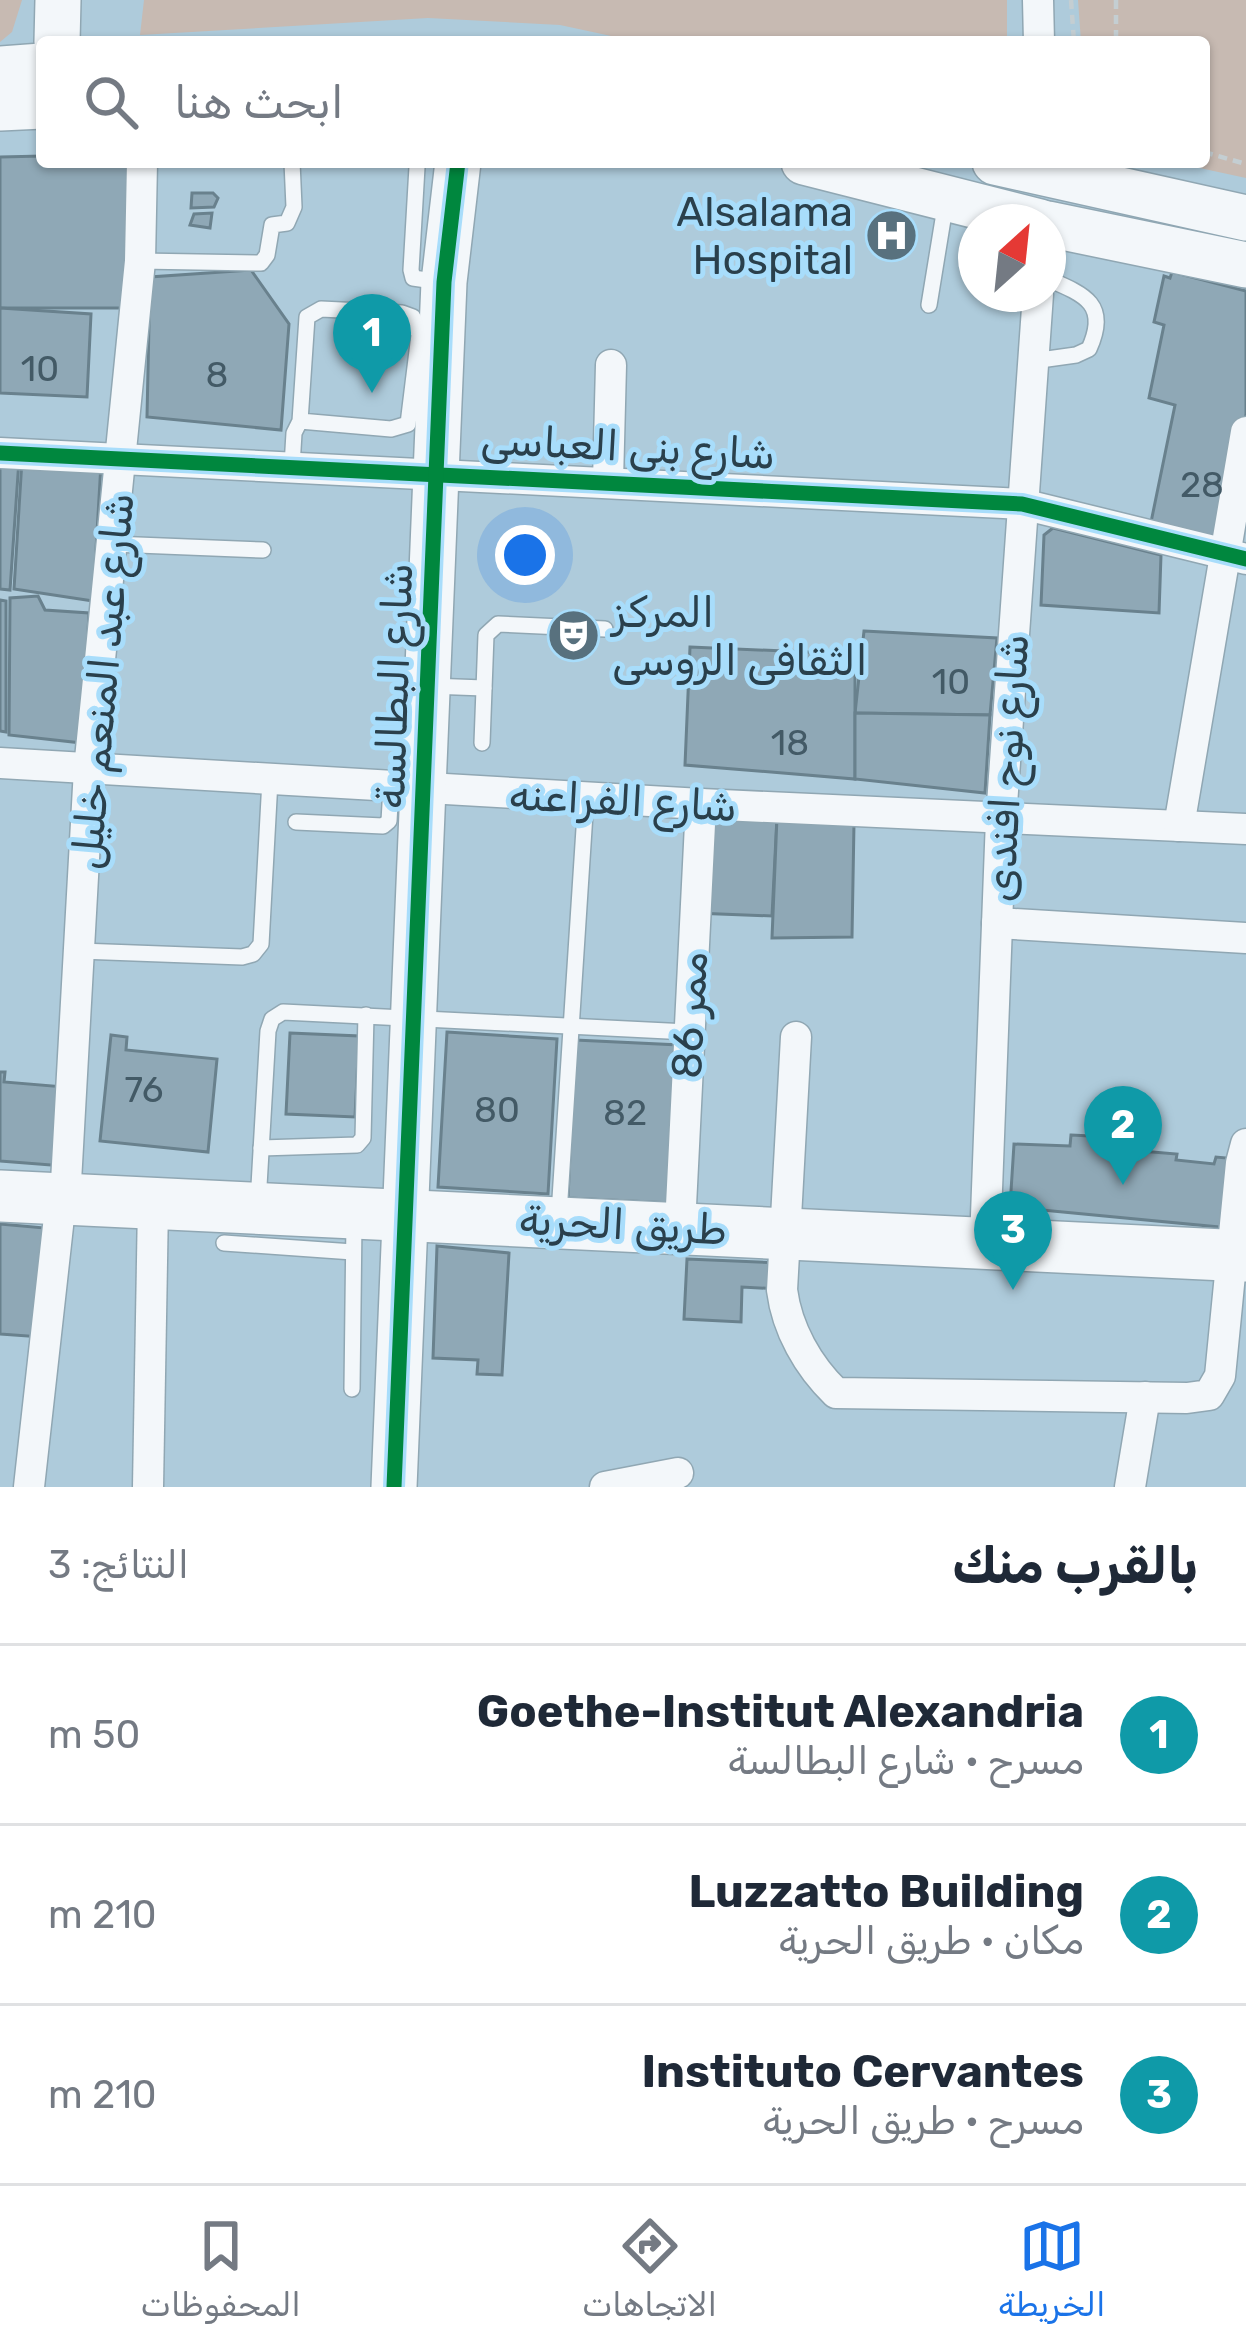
<!DOCTYPE html>
<html lang="ar">
<head>
<meta charset="utf-8">
<style>
	:root { --surface:#fff; --page:#f6f6f7; --text:#1f2937; --muted:#747a83; --line:#e0e1e3; --accent:#1a73e8 }
	body { margin:0; font-family:Rubik,Vazirmatn,sans-serif; background:var(--page); color:var(--text); direction:rtl }
	.compass { position:absolute; left:958px; top:204px; width:108px; height:108px; border-radius:50%; background:var(--surface); box-shadow:0 3px 9px #0004; rotate:27deg }
	.you { position:absolute; left:525px; top:555px; width:42px; height:42px; margin:-30px; border:9px solid #fff; border-radius:50%; background:#1a73e8; box-shadow:0 0 0 18px #1a73e833 }
	.badge { display:grid; place-items:center; width:78px; height:78px; border-radius:50%; background:var(--accent); color:#fff; font-size:39px; font-weight:700 }
	.pin { position:absolute; translate:-50% -99px; filter:drop-shadow(0 3px 6px #0008) }
	.pin::after { content:''; position:absolute; top:63px; width:42px; height:36px; background:inherit; clip-path:polygon(0 0,100% 0,50% 100%) }
	.list { margin:0; padding:0; list-style:none }
	h2 { display:flex; justify-content:space-between; align-items:center; height:156px; margin:0; padding:0 48px; font-size:51px }
	h2 small { font-size:39px; font-weight:400; color:var(--muted) }
	.list li { display:grid; grid-template-columns:78px 1fr auto; gap:36px; align-items:center; box-sizing:border-box; height:180px; padding:0 48px; border-top:3px solid var(--line) }
	.list b { display:block; font-size:45px; white-space:nowrap }
	.list p { margin:0; font-size:39px; white-space:nowrap; color:var(--muted) }
	.list em { font-size:39px; font-style:normal; color:var(--muted) }
	.icon { flex:none; width:66px; height:66px; fill:none; stroke:currentColor; stroke-width:2; stroke-linecap:round; stroke-linejoin:round }
	.map { position:relative; flex:none; width:1246px; height:1487px; overflow:hidden; direction:ltr }
	.search { position:absolute; background:var(--surface); box-shadow:0 3px 9px #0004; left:36px; right:36px; top:36px; height:132px; display:flex; align-items:center; gap:30px; box-sizing:border-box; padding:0 42px; border-radius:12px; color:var(--muted); font-size:45px }
	.sheet { height:696px; background:var(--surface) }
	nav { display:flex; justify-content:space-around; align-items:center; box-sizing:border-box; height:168px; border-top:3px solid var(--line); background:var(--surface); font-size:33px; color:var(--muted) }
	nav a { display:grid; justify-items:center; gap:6px }
	nav .on { color:var(--accent) }
	.map>svg:first-child { display:block }
</style>
</head>
<body>
<div class="map">
<svg width="1246" height="1487" viewBox="0 0 1246 1487">
	<rect width="100%" height="100%" fill="#aecbdb"/>
	<g fill="#c7bab2">
		<polygon points="0,0 22,0 12,32 0,42"/>
		<polygon points="144,0 1007,0 1007,42 639,42 560,25 428,18 140,35"/>
		<polygon points="1078,0 1246,0 1246,178 1172,162 1204,162 1204,42 1081,42"/>
	</g>
	<g fill="#8fa8b6" stroke="#69818d" stroke-width="3">
		<polygon points="42,156 42,162 132,162 126,308 0,308 0,157"/>
		<polygon points="192,193 213,193 218,198 214,207 191,208"/>
		<polygon points="212,213 210,228 190,225 194,214"/>
		<polygon points="251,270 289,324 281,430 147,417 150,277"/>
		<polygon points="1172,272 1246,291 1246,414 1223,548 1149,532 1175,405 1149,398 1164,325 1154,322 1164,276 1170,278"/>
		<polygon points="0,308 91,314 87,397 0,393"/>
		<polygon points="0,459 19,460 10,590 0,589"/>
		<polygon points="22,460 101,464 93,601 14,589"/>
		<polygon points="1053,528 1161,555 1159,613 1041,605 1044,535"/>
		<polygon points="38,596 45,610 89,613 82,743 9,735 10,598"/>
		<polygon points="0,600 6,601 6,732 0,731"/>
		<polygon points="864,631 997,638 990,715 855,713"/>
		<polygon points="690,647 855,654 855,779 685,765"/>
		<polygon points="855,713 990,715 985,793 855,779"/>
		<polygon points="701,813 777,817 772,916 695,913"/>
		<polygon points="777,817 854,823 852,937 772,938"/>
		<polygon points="447,1032 557,1039 548,1194 438,1187"/>
		<polygon points="290,1033 359,1036 355,1117 286,1114"/>
		<polygon points="111,1035 127,1037 126,1050 217,1059 208,1152 100,1141"/>
		<polygon points="575,1040 679,1045 672,1203 568,1198"/>
		<polygon points="0,1072 5,1072 4,1082 65,1087 57,1163 51,1165 0,1161"/>
		<polygon points="1071,1135 1129,1138 1129,1150 1177,1154 1176,1160 1214,1164 1216,1157 1238,1159 1230,1228 1010,1207 1014,1144 1070,1146"/>
		<polygon points="0,1224 56,1229 41,1337 0,1334"/>
		<polygon points="437,1246 509,1253 502,1375 477,1374 478,1360 433,1358"/>
		<polygon points="687,1259 781,1263 780,1289 742,1287 741,1322 684,1319"/>
	</g>
	<g fill="none" stroke-linecap="round" stroke-linejoin="round">
		<defs>
			<g id="lane">
				<polyline points="417,167 411,270 413,278 441,282"/>
				<polyline points="140,261 261,263 267,255 272,225 287,223 294,207 292,162"/>
				<polyline points="929,305 946,201"/>
				<path d="M1033,361L1076,355L1089,349C1109,305 1086,295 1048,279"/>
				<polyline points="292,466 294,433 300,421 307,317 321,309 402,313 413,317 419,335 408,424 391,429 300,421"/>
				<polyline points="113,544 263,550"/>
				<polyline points="430,686 484,688"/>
				<polyline points="482,743 486,635 498,624 605,629"/>
				<polyline points="296,822 383,826 389,821 391,787"/>
				<polyline points="80,951 242,957 253,954 261,944 270,780"/>
				<polyline points="261,1148 357,1145 363,1138 366,1015"/>
				<polyline points="258,1203 268,1031 272,1019 283,1012 688,1032"/>
				<polyline points="559,1214 586,798"/>
				<polyline points="224,1243 353,1252"/>
				<polyline points="352,1389 354,1221"/>
			</g>
			<g id="street">
				<polyline points="1038,0 1039,42"/>
				<polyline points="0,453 1022,504 1246,559"/>
				<polyline points="608,481 611,365"/>
				<polyline points="0,763 701,804 1246,829"/>
				<polyline points="1179,826 1246,432"/>
				<polyline points="997,923 1246,938"/>
				<path d="M796,1037L782,1290C787,1329 808,1366 836,1393L1187,1398L1209,1395L1220,1376L1241,1163L1246,1144"/>
				<polyline points="65,1200 89,769 140,261 142,162"/>
				<polyline points="680,1226 701,804"/>
				<polyline points="985,1242 1001,819 1038,294"/>
				<polyline points="29,1487 61,1199"/>
				<polyline points="148,1487 153,1205"/>
				<polyline points="605,1487 678,1473"/>
				<polyline points="1130,1487 1145,1397"/>
			</g>
			<g id="secondary">
				<polyline points="57,42 58,0"/>
				<polyline points="0,69 42,66"/>
				<polyline points="0,108 42,106"/>
				<polyline points="804,162 1040,222"/>
				<polyline points="995,162 1246,218"/>
				<polyline points="1048,224 1246,265"/>
				<polyline points="394,1487 444,282 458,162"/>
			</g>
			<polyline id="primary" points="0,1196 1246,1256"/>
		</defs>
		<use href="#lane" stroke="#90a7b3" stroke-width="18"/>
		<use href="#street" stroke="#90a7b3" stroke-width="33"/>
		<use href="#secondary" stroke="#90a7b3" stroke-width="48"/>
		<use href="#primary" stroke="#90a7b3" stroke-width="54"/>
		<g stroke="#c4ced2" stroke-width="4.5" stroke-dasharray="9 6" stroke-linecap="butt">
			<polyline points="1071,0 1074,42"/>
			<polyline points="1116,0 1116,42"/>
			<polyline points="1204,152 1246,164"/>
		</g>
		<use href="#lane" stroke="#f3f7fa" stroke-width="15"/>
		<use href="#street" stroke="#f3f7fa" stroke-width="30"/>
		<use href="#secondary" stroke="#f3f7fa" stroke-width="45"/>
		<use href="#primary" stroke="#f3f7fa" stroke-width="51"/>
		<defs>
			<g id="cycleway">
				<polyline points="0,453 1022,504 1246,559"/>
				<polyline points="394,1487 444,282 458,162"/>
			</g>
		</defs>
		<use href="#cycleway" stroke="#a8ddfb" stroke-width="22"/>
		<use href="#cycleway" stroke="#00873e" stroke-width="15"/>
	</g>
	<defs>
		<symbol id="hospital-disc" viewBox="-11 -11 22 22"><circle r="9.5" fill="#58717e" stroke="#a8ddfb"/><path d="M-5-5h3v3.5h4V-5h3V5h-3V1.5h-4V5h-3Z" fill="#fff"/></symbol>
		<symbol id="theatre-disc" viewBox="-11 -11 22 22"><circle r="9.5" fill="#58717e" stroke="#a8ddfb"/><path d="M-5-5.5Q0-4 5-5.5V0Q5 5 0 6Q-5 5-5 0ZM-3.3-2.5H-1v1.5H-3.3ZM1-2.5H3.3v1.5H1ZM-2.8 1Q0 5.5 2.8 1Z" fill="#fff"/></symbol>
	</defs>
	<g fill-rule="evenodd">
		<use href="#hospital-disc" x="862" y="206" width="59" height="59"/>
		<use href="#theatre-disc" x="544" y="606" width="59" height="59"/>
	</g>
	<g text-anchor="middle" stroke-width="10" stroke-linejoin="round" paint-order="stroke">
		<g font-size="36" fill="#435a66">
			<text x="40" y="381">10</text>
			<text x="217" y="387">8</text>
			<text x="1202" y="497">28</text>
			<text x="951" y="694">10</text>
			<text x="790" y="755">18</text>
			<text x="144" y="1102">76</text>
			<text x="497" y="1122">80</text>
			<text x="625" y="1125">82</text>
		</g>
		<g font-size="42" fill="#2a404c" stroke="#a8ddfb" text-anchor="end">
			<text x="853" y="226">Alsalama<tspan x="853" dy="48">Hospital</tspan></text>
			<text x="612" y="627" text-anchor="start">المركز<tspan x="612" dy="48">الثقافى الروسى</tspan></text>
		</g>
		<g font-size="42" fill="#2a404c" stroke="#a8ddfb">
			<text transform="translate(628 446) rotate(3)" y="15">شارع بنى العباسى</text>
			<text transform="translate(102 681) rotate(-85)" y="15">شارع عبد المنعم خليل</text>
			<text transform="translate(393 686) rotate(-88)" y="15">شارع البطالسة</text>
			<text transform="translate(1006 768) rotate(-87)" y="15">شارع نوح افندى</text>
			<text transform="translate(623 800) rotate(3)" y="15">شارع الفراعنه</text>
			<text transform="translate(689 1015) rotate(-87)" y="15">ممر 86</text>
			<text transform="translate(623 1224) rotate(3)" y="15">طريق الحرية</text>
		</g>
	</g>
</svg>
<svg class="compass" viewBox="-18 -18 36 36"><path d="M0-13l5 13h-10z" fill="#e53935"/><path d="M0 13l5-13h-10z" fill="#747a83"/></svg>
<div class="you"></div>
<div class="pin badge" style="left:372px;top:393px;background:#0f9aa8">1</div>
<div class="pin badge" style="left:1123px;top:1185px;background:#0f9aa8">2</div>
<div class="pin badge" style="left:1013px;top:1290px;background:#0f9aa8">3</div>
<div class="search"><svg class="icon" aria-label="search" viewBox="0 0 24 24"><circle cx="10" cy="10" r="6"/><path d="M15 15l6 6"/></svg>ابحث هنا</div>
</div>
<section class="sheet">
<h2>بالقرب منك<small>النتائج: 3</small></h2>
<ul class="list">
<li><span class="badge" style="background:#0f9aa8">1</span><div><b>Goethe-Institut Alexandria</b><p>مسرح · شارع البطالسة</p></div><em>50 m</em></li>
<li><span class="badge" style="background:#0f9aa8">2</span><div><b>Luzzatto Building</b><p>مكان · طريق الحرية</p></div><em>210 m</em></li>
<li><span class="badge" style="background:#0f9aa8">3</span><div><b>Instituto Cervantes</b><p>مسرح · طريق الحرية</p></div><em>210 m</em></li>
</ul>
</section>
<nav>
<a class="on"><svg class="icon" aria-label="map" viewBox="0 0 24 24"><path d="M3 6l6-2 6 2 6-2v14l-6 2-6-2-6 2zM9 4v14M15 6v14"/></svg>الخريطة</a>
<a><svg class="icon" aria-label="directions" viewBox="0 0 24 24"><path d="M12 3l9 9-9 9-9-9zM9 14v-3h6M13 9l2 2-2 2"/></svg>الاتجاهات</a>
<a><svg class="icon" aria-label="saved" viewBox="0 0 24 24"><path d="M7 4h10v16l-5-4-5 4z"/></svg>المحفوظات</a>
</nav>
</body>
</html>
